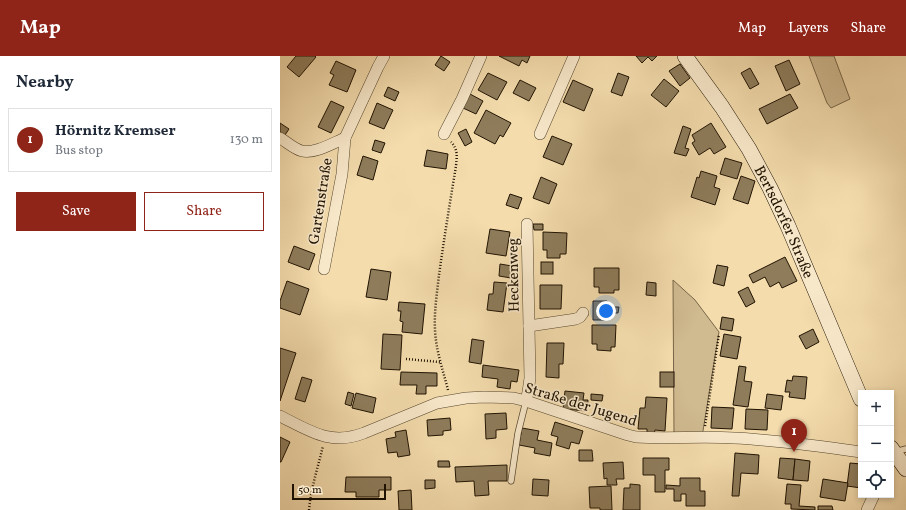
<!DOCTYPE html>
<html lang="en">
<head>
<meta charset="utf-8">
<style>
	:root { --surface:#fff; --page:#f2f2f3; --text:#1f2937; --muted:#747a83; --line:#e0e1e3; --accent:#8f2418 }
	body { margin:0; font-family:Vollkorn,serif; background:var(--page); color:var(--text) }
	.controls { position:absolute; right:12px; bottom:12px; display:grid; overflow:hidden; border-radius:0px; box-shadow:0 2px 6px #0003 }
	.controls button { width:36px; height:36px; display:grid; place-items:center; padding:0; border:0; border-bottom:1px solid var(--line); background:var(--surface); color:var(--text); font:20px sans-serif }
	.scale { position:absolute; left:12px; bottom:10px; width:94px; box-sizing:border-box; padding-left:4px; border:2px solid #201302; border-top:0; font-size:11px; line-height:14px; white-space:nowrap; color:#201302; -webkit-text-stroke:3px #f8e8ca; paint-order:stroke }
	.you { position:absolute; left:326px; top:255px; width:14px; height:14px; margin:-10px; border:3px solid #fff; border-radius:50%; background:#1a73e8; box-shadow:0 0 0 6px #1a73e833 }
	.badge { display:grid; place-items:center; width:26px; height:26px; border-radius:50%; background:var(--accent); color:#fff; font-size:13px; font-weight:700 }
	.pin { position:absolute; translate:-50% -33px; filter:drop-shadow(0 1px 2px #0008) }
	.pin::after { content:''; position:absolute; top:21px; width:14px; height:12px; background:inherit; clip-path:polygon(0 0,100% 0,50% 100%) }
	.list { margin:0; padding:0; list-style:none }
	h2 { display:flex; justify-content:space-between; align-items:center; height:52px; margin:0; padding:0 16px; font-size:17px }
	h2 small { font-size:13px; font-weight:400; color:var(--muted) }
	.list li { display:grid; grid-template-columns:26px 1fr auto; gap:12px; align-items:center; box-sizing:border-box; height:64px; margin:0 8px 8px; padding:0 8px; border:1px solid var(--line); border-radius:0px }
	.list b { display:block; font-size:15px; white-space:nowrap }
	.list p { margin:0; font-size:13px; white-space:nowrap; color:var(--muted) }
	.list em { font-size:13px; font-style:normal; color:var(--muted) }
	.actions { display:flex; gap:8px; padding:12px 16px }
	.actions a { flex:1; padding:9px 0; border:1px solid var(--accent); border-radius:0px; text-align:center; font-size:14px; color:var(--accent) }
	.actions .main { background:var(--accent); color:#fff }
	.icon { flex:none; width:22px; height:22px; fill:none; stroke:currentColor; stroke-width:2; stroke-linecap:round; stroke-linejoin:round }
	.map { position:relative; flex:none; width:626px; height:454px; overflow:hidden }
	header { display:flex; align-items:center; gap:24px; box-sizing:border-box; height:56px; padding:0 20px; background:var(--accent); color:#fff }
	header strong { font-size:19px }
	nav { display:flex; gap:22px; margin-inline-start:auto; font-size:14px }
	main { display:flex }
	aside { flex:1; background:var(--surface) }
	.map>svg:first-child { display:block }
</style>
</head>
<body>
<header>
<strong>Map</strong>
<nav><a>Map</a><a>Layers</a><a>Share</a></nav>
</header>
<main>
<aside>
<h2>Nearby<small></small></h2>
<ul class="list">
<li><span class="badge">1</span><div><b>Hörnitz Kremser</b><p>Bus stop</p></div><em>130 m</em></li>
</ul>
<div class="actions"><a class="main">Save</a><a>Share</a></div>
</aside>
<div class="map">
<svg width="626" height="454" viewBox="0 0 626 454">
	<rect width="100%" height="100%" fill="#f4dcad"/>
	<filter id="stains"><feTurbulence type="fractalNoise" baseFrequency=".005" numOctaves="4"/><feColorMatrix values="0 0 0 0 .2 0 0 0 0 .09 0 0 0 0 .02 0 0 0 .5 -.17"/></filter>
	<radialGradient id="worn" r=".72"><stop offset=".6" stop-color="#630" stop-opacity="0"/><stop offset="1" stop-color="#630" stop-opacity=".3"/></radialGradient>
	<g fill="#d0ba90" stroke="#786649">
		<polygon points="529,0 554,0 570,43 551,52 547,47"/>
		<polygon points="393,224 415,244 439,276 422,381 394,380"/>
	</g>
	<g fill="#8e7c5b" stroke="#201302">
		<polygon points="16,0 35,0 36,1 19,21 7,11"/>
		<polygon points="161,0 170,6 164,15 155,9"/>
		<polygon points="219,0 250,0 247,7 242,4 239,10"/>
		<polygon points="356,0 377,0 372,5 368,1 362,7"/>
		<polygon points="509,4 520,28 506,35 495,10"/>
		<polygon points="56,5 76,14 67,36 49,29 54,19 50,17"/>
		<polygon points="400,8 410,22 400,30 389,15"/>
		<polygon points="470,12 479,28 470,33 461,17"/>
		<polygon points="208,17 227,26 217,44 198,34"/>
		<polygon points="338,17 349,21 342,40 331,36"/>
		<polygon points="384,23 399,35 386,51 371,39"/>
		<polygon points="240,24 256,32 249,45 233,37"/>
		<polygon points="293,24 313,33 304,55 283,46"/>
		<polygon points="108,31 119,36 115,45 104,40"/>
		<polygon points="190,38 203,45 196,58 183,52"/>
		<polygon points="510,38 518,52 487,68 479,53"/>
		<polygon points="51,45 64,51 51,77 38,71"/>
		<polygon points="97,47 113,54 104,73 89,67"/>
		<polygon points="206,54 231,67 223,81 220,79 215,88 194,77"/>
		<polygon points="0,67 9,73 5,79 0,76"/>
		<polygon points="431,67 446,91 434,98 430,92 419,99 412,87 415,85 412,79"/>
		<polygon points="403,70 411,73 405,92 409,93 406,100 394,97"/>
		<polygon points="186,73 192,86 185,90 178,77"/>
		<polygon points="272,80 292,88 283,109 263,101"/>
		<polygon points="95,84 105,87 101,97 92,94"/>
		<polygon points="147,94 168,98 166,113 144,110"/>
		<polygon points="83,100 98,105 93,124 77,119"/>
		<polygon points="445,102 462,107 457,123 440,118"/>
		<polygon points="421,115 437,120 434,131 440,133 435,149 411,141 417,121 419,122"/>
		<polygon points="461,120 475,125 468,148 453,143"/>
		<polygon points="261,121 277,128 269,148 253,142"/>
		<polygon points="230,138 242,142 238,153 226,149"/>
		<polygon points="253,168 263,168 263,174 254,174"/>
		<polygon points="210,173 230,176 226,200 206,197"/>
		<polygon points="263,176 287,177 286,198 280,198 280,202 267,202 267,194 263,194"/>
		<polygon points="14,190 35,198 29,214 8,206"/>
		<polygon points="505,201 517,225 502,232 499,226 490,231 485,221 473,227 469,219"/>
		<rect x="261" y="206" width="12" height="12"/>
		<polygon points="220,208 232,210 231,222 219,220"/>
		<polygon points="437,209 448,211 444,230 433,227"/>
		<polygon points="314,212 339,212 339,234 334,234 334,237 319,237 319,231 314,231"/>
		<polygon points="91,213 111,216 107,244 86,241"/>
		<polygon points="7,225 29,233 20,259 0,252 0,245"/>
		<polygon points="214,226 227,227 223,256 207,254 209,238 213,238"/>
		<polygon points="367,226 376,227 376,240 366,239"/>
		<polygon points="260,229 282,229 281,253 260,253"/>
		<polygon points="468,231 475,246 466,251 458,236"/>
		<polygon points="313,245 327,245 327,251 339,251 338,257 327,257 327,264 313,264"/>
		<polygon points="119,246 145,248 142,278 122,276 123,266 120,265 121,255 118,255"/>
		<polygon points="442,261 454,263 452,275 440,273"/>
		<polygon points="312,269 336,269 335,291 331,291 331,295 317,294 317,288 312,288"/>
		<polygon points="533,273 539,286 526,293 519,280"/>
		<polygon points="103,278 122,279 120,314 101,313"/>
		<polygon points="444,278 461,281 457,303 440,300"/>
		<polygon points="192,283 204,285 201,308 189,306"/>
		<polygon points="267,287 284,287 283,308 279,308 279,322 266,321"/>
		<polygon points="0,292 16,297 0,345"/>
		<polygon points="203,309 239,314 237,326 231,325 230,333 217,331 218,323 202,321"/>
		<polygon points="459,310 466,311 464,325 472,326 468,351 453,349"/>
		<polygon points="121,316 157,317 157,330 146,330 146,338 136,338 137,329 120,329"/>
		<rect x="380" y="316" width="14" height="15"/>
		<polygon points="513,320 527,321 525,343 509,341 510,336 505,336 507,324 512,325"/>
		<polygon points="22,321 32,324 25,346 15,343"/>
		<polygon points="285,335 304,337 303,344 308,344 307,355 283,353"/>
		<polygon points="68,336 74,338 71,350 65,348"/>
		<polygon points="76,337 96,342 93,357 72,352"/>
		<polygon points="311,338 323,339 322,345 311,344"/>
		<polygon points="487,338 503,340 501,354 485,352"/>
		<polygon points="366,341 387,342 385,375 375,374 374,378 367,377 367,373 358,373 360,352 365,352"/>
		<polygon points="432,351 454,352 452,373 431,372"/>
		<polygon points="466,353 488,354 487,374 465,373"/>
		<polygon points="226,357 227,373 216,374 216,382 206,383 205,358"/>
		<polygon points="170,362 171,374 163,375 163,379 148,380 147,364"/>
		<polygon points="275,366 303,375 299,388 291,386 289,393 276,389 278,381 271,379"/>
		<polygon points="242,372 259,375 257,384 272,387 270,400 254,397 255,392 239,389"/>
		<polygon points="126,374 130,399 118,401 117,396 108,397 106,383 116,381 115,376"/>
		<polygon points="0,381 10,386 1,406 0,406"/>
		<polygon points="299,394 312,394 313,405 299,405"/>
		<polygon points="455,397 479,399 478,418 461,417 459,440 452,440"/>
		<polygon points="363,402 389,402 389,414 385,414 385,436 375,436 375,419 363,419"/>
		<polygon points="500,402 515,403 513,424 498,422"/>
		<polygon points="515,403 530,405 528,425 513,424"/>
		<polygon points="158,405 169,405 170,411 158,411"/>
		<polygon points="343,406 344,423 336,423 337,429 327,429 327,422 324,423 323,407"/>
		<polygon points="570,407 581,408 581,432 567,430"/>
		<polygon points="227,409 227,425 208,425 209,439 195,440 194,425 176,426 175,411"/>
		<polygon points="66,421 111,421 111,434 99,434 99,441 76,441 76,436 65,436"/>
		<polygon points="400,422 420,422 420,435 425,435 425,450 406,450 406,438 401,438 401,445 394,445 394,433 386,433 386,429 400,430"/>
		<polygon points="253,423 269,424 268,440 252,439"/>
		<polygon points="543,423 568,427 565,445 540,441"/>
		<polygon points="145,424 155,424 155,432 145,433"/>
		<polygon points="350,428 360,429 360,454 343,454 344,432 350,432"/>
		<polygon points="507,428 521,429 519,450 535,451 535,454 511,453 511,448 505,448"/>
		<polygon points="331,430 332,454 320,454 320,452 310,452 309,431"/>
		<polygon points="131,434 132,454 119,454 118,435"/>
		<polygon points="538,450 552,450 553,454 538,454"/>
	</g>
	<g fill="none" stroke-linecap="round" stroke-linejoin="round">
		<defs>
			<g id="service">
				<polyline points="615,396 626,393"/>
				<polyline points="231,425 238,377 246,345"/>
			</g>
			<g id="minor">
				<polyline points="164,78 182,43 201,0"/>
				<polyline points="260,78 294,0"/>
				<path d="M0,82C7,86 14,93 22,95C35,98 53,87 65,82"/>
				<polyline points="44,213 62,118 65,82 98,11 104,0"/>
				<polyline points="249,270 296,263 300,261 303,257"/>
				<polyline points="246,345 248,336 250,322 247,168"/>
				<path d="M0,360C30,375 50,390 84,377L157,347L186,342L204,341L234,342L246,345L348,379L356,381C388,383 421,380 454,382C496,384 539,390 581,396"/>
				<polyline points="587,454 594,439"/>
			</g>
			<g id="secondary">
				<path id="s1" d="M405,0L442,51L469,93L490,132L508,170L581,343"/>
				<polyline points="611,392 626,413"/>
			</g>
		</defs>
		<use href="#service" stroke="#55452d" stroke-width="7"/>
		<use href="#minor" stroke="#55452d" stroke-width="12"/>
		<use href="#secondary" stroke="#201302" stroke-width="16"/>
		<g stroke="#201302" stroke-width="2.5" stroke-dasharray="1 2" stroke-linecap="butt">
			<polyline points="126,303 160,306"/>
			<path d="M168,334C163,314 156,295 155,274C154,256 157,237 159,219C164,183 170,146 176,110C177,101 178,93 171,86"/>
			<polyline points="425,370 439,278"/>
			<path d="M29,454C31,432 38,411 43,390"/>
		</g>
		<use href="#service" stroke="#f8e8ca" stroke-width="5.5"/>
		<use href="#minor" stroke="#f8e8ca" stroke-width="11"/>
		<use href="#secondary" stroke="#f8e8ca" stroke-width="15"/>
	</g>
	<g text-anchor="middle" stroke-width="3" stroke-linejoin="round" paint-order="stroke">
		<g font-size="15" fill="#201302" stroke="#f8e8ca">
			<text transform="translate(40 145) rotate(-81)" y="5">Gartenstraße</text>
			<text dy="5" stroke="none"><textPath href="#s1" startOffset="194">Bertsdorfer Straße</textPath></text>
			<text transform="translate(233 219) rotate(-91)" y="5">Heckenweg</text>
			<text transform="translate(301 348) rotate(17)" y="5">Straße der Jugend</text>
		</g>
	</g>
	<rect width="100%" height="100%" filter="url(#stains)"/>
	<rect width="100%" height="100%" fill="url(#worn)"/>
</svg>
<div class="controls">
<button>+</button>
<button>−</button>
<button><svg class="icon" aria-label="locate" viewBox="0 0 24 24"><circle cx="12" cy="12" r="6"/><path d="M12 2v4M12 18v4M2 12h4M18 12h4"/></svg></button>
</div>
<div class="scale">50 m</div>
<div class="you"></div>
<div class="pin badge" style="left:514px;top:396px">1</div>
</div>
</main>
</body>
</html>
